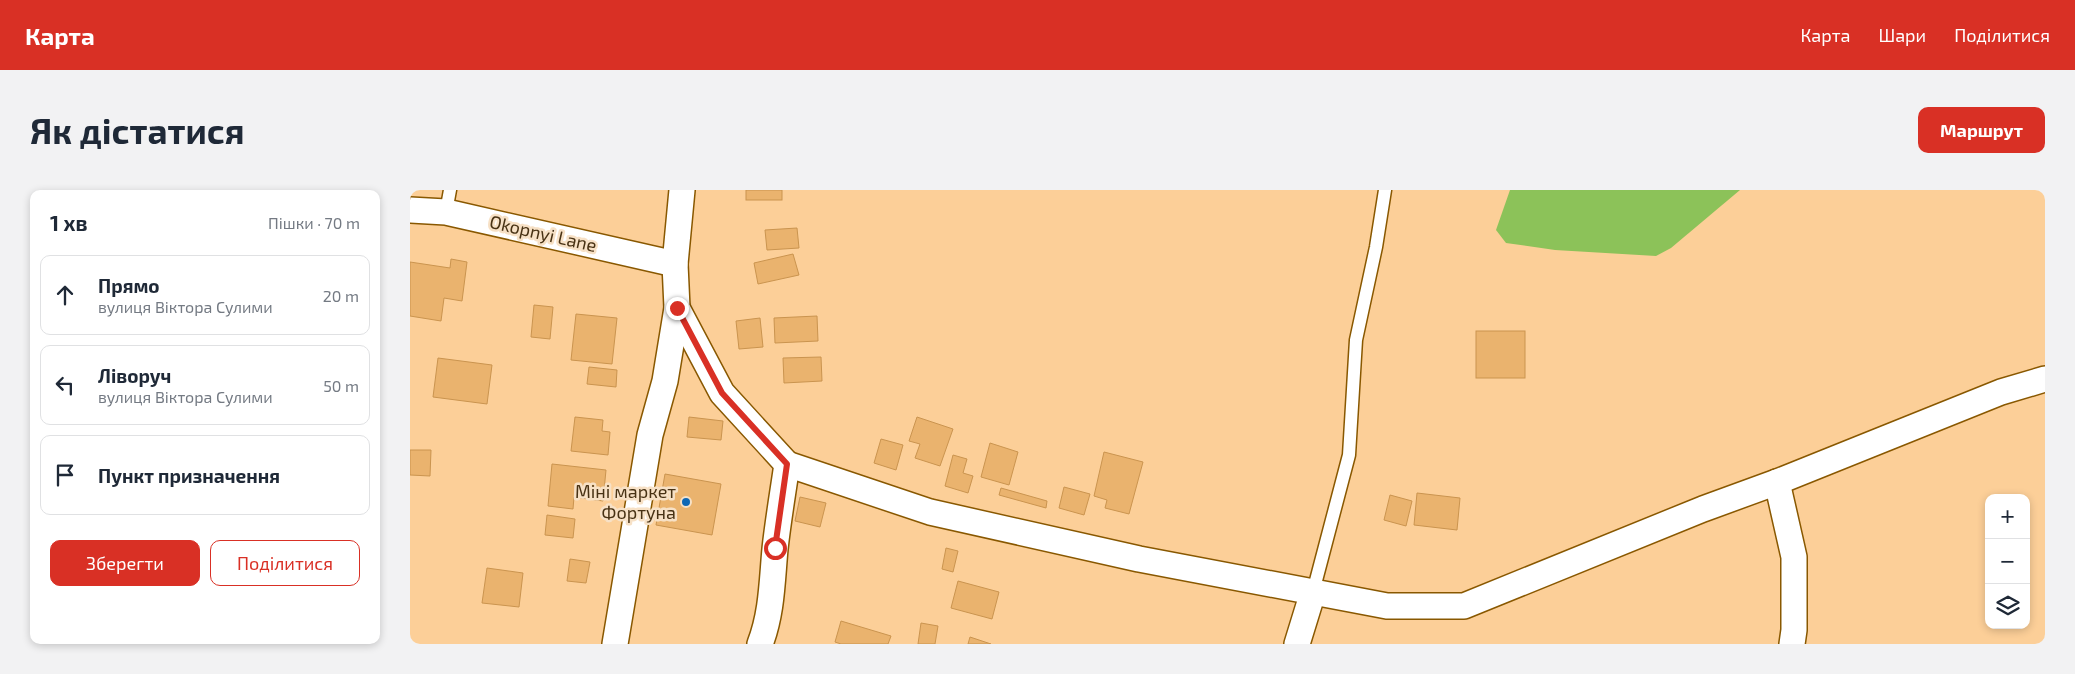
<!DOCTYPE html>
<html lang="uk">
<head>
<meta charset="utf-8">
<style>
	:root { --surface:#fff; --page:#f2f2f3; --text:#1f2937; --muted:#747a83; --line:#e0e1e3; --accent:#d93025 }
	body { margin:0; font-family:"Exo 2",sans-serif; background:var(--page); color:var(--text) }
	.controls { position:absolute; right:15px; bottom:15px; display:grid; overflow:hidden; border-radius:10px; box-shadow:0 2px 8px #0003 }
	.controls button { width:45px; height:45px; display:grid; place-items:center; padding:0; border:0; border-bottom:1px solid var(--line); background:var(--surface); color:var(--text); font:25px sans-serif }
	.stop { position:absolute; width:15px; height:15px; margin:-11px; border:4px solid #d93025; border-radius:50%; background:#fff }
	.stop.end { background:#d93025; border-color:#fff; box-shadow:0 1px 5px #0008 }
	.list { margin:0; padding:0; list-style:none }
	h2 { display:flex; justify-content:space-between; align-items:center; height:65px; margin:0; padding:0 20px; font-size:21px }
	h2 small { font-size:16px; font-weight:400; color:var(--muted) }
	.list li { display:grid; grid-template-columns:32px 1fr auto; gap:15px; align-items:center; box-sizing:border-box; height:80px; margin:0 10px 10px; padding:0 10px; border:1px solid var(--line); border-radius:10px }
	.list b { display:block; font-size:19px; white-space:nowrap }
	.list p { margin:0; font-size:16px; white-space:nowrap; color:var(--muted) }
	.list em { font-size:16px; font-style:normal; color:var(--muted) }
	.actions { display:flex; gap:10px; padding:15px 20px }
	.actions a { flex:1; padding:11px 0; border:1px solid var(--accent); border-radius:10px; text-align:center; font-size:18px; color:var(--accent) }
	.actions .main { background:var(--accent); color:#fff }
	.icon { flex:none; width:28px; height:28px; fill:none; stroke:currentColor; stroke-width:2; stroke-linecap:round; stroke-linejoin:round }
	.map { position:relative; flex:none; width:1635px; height:454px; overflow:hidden; border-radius:10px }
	header { display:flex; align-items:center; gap:30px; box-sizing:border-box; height:70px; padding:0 25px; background:var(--accent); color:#fff }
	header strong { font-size:24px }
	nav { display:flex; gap:28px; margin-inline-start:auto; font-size:18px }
	.intro { display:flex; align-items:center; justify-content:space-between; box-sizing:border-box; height:120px; padding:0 30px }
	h1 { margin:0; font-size:35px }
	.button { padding:12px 22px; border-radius:10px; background:var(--accent); color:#fff; font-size:18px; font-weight:700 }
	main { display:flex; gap:30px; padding:0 30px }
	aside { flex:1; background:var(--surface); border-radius:10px; box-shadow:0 2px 8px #0003 }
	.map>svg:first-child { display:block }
</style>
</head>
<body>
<header>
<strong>Карта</strong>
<nav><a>Карта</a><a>Шари</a><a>Поділитися</a></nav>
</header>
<div class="intro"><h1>Як дістатися</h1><a class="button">Маршрут</a></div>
<main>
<aside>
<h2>1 хв<small>Пішки · 70 m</small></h2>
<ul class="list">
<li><svg class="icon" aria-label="ahead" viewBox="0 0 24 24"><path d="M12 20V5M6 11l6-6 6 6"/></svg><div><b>Прямо</b><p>вулиця Віктора Сулими</p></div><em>20 m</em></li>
<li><svg class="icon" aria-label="left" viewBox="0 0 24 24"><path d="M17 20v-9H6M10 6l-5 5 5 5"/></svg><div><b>Ліворуч</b><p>вулиця Віктора Сулими</p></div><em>50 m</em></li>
<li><svg class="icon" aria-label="arrive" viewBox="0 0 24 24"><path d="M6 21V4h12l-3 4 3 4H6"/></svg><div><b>Пункт призначення</b></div></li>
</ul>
<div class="actions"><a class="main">Зберегти</a><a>Поділитися</a></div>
</aside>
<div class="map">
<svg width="1635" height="454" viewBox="0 0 1635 454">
	<rect width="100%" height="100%" fill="#fccf98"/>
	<polygon fill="#8cc259" points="1100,0 1330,0 1261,58 1246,66 1145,60 1096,53 1086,40"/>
	<g fill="#eab36e" stroke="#ca944f">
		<rect x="336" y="0" width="36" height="10"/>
		<polygon points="387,38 389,58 357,60 355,40"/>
		<polygon points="383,64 389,85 348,94 344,73"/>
		<polygon points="41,69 57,72 52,111 34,108 31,131 0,126 0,72 40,78"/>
		<polygon points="124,115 143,117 140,149 121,147"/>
		<polygon points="166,124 207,128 202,174 161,170"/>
		<polygon points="407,126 408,151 365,153 364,128"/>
		<polygon points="350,128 353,157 329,159 326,131"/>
		<rect x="1066" y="141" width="49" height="47"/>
		<polygon points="411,167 412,191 374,193 373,168"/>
		<polygon points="28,168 82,175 77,214 23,207"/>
		<polygon points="179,177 207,180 206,197 177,194"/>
		<polygon points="165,227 193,230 192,241 200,242 198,265 161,261"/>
		<polygon points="279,227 313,231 311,250 277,247"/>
		<polygon points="507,227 543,239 530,276 505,268 510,254 499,251"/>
		<polygon points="471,249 493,255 486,280 464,273"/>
		<polygon points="580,253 608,262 599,295 571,287"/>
		<polygon points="0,260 21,260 20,286 0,285"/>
		<polygon points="694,262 733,272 719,324 695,318 697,310 684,306"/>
		<polygon points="543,265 557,269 553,283 563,286 558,303 535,296"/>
		<polygon points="142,274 196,280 193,311 164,307 163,319 138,316"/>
		<polygon points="255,284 311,294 302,345 246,335"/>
		<polygon points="654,297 680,304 674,325 649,318"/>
		<polygon points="591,298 637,311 636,318 589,305"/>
		<polygon points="1007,303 1050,308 1047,340 1004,335"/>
		<polygon points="980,305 1002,311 996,336 974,330"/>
		<polygon points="390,307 416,313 410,337 385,331"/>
		<polygon points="137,325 165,329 163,348 135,345"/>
		<polygon points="536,358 548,361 543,382 532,379"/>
		<polygon points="160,369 180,372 176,393 157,391"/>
		<polygon points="77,378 113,383 109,417 72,413"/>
		<polygon points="548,391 589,402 582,429 541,418"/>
		<polygon points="431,431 481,446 478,454 431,454 425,452"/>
		<polygon points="511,433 528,436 525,454 508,454"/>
		<polygon points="560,447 581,454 558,454"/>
	</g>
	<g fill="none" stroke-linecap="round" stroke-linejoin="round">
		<defs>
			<g id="lane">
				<polyline points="36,22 40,0"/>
				<polyline points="903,402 939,265 946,150 966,57 975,0"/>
			</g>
			<g id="street">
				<path d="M272,0L265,74L267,118L312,203L377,274C373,302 368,331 365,359C362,391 362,423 350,454"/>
				<polyline points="0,20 36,22 265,74"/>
				<polyline points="377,274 520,322 729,369 977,416 1054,416 1293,319 1367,292 1591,202 1635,189"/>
				<polyline points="1367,292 1384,367 1384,440 1382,454"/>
				<polyline points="205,454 240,245 255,191 267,118"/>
				<polyline points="887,454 903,402"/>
			</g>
		</defs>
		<use href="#lane" stroke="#895800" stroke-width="15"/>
		<use href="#street" stroke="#895800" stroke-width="28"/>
		<use href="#lane" stroke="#fff" stroke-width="12"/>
		<use href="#street" stroke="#fff" stroke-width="25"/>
	</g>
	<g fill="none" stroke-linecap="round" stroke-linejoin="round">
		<polyline stroke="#d93025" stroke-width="6" points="267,118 312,203 377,274 365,358"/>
	</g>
	<circle fill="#0f68b5" stroke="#f7e1c6" stroke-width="2" cx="276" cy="312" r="5"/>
	<g text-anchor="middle" stroke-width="5" stroke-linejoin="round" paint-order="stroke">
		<g font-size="18" fill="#483214" stroke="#f7e1c6">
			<text transform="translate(133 44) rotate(13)" y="6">Okopnyi Lane</text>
		</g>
		<g font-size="18" fill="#483214" stroke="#f7e1c6" text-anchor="end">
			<text x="266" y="308">Міні маркет<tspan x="266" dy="21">Фортуна</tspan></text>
		</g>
	</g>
</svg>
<div class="controls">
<button>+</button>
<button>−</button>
<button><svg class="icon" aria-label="layers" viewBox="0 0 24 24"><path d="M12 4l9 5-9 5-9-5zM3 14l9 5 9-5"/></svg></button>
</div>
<div class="stop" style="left:365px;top:358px"></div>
<div class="stop end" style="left:267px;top:118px"></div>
</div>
</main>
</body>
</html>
